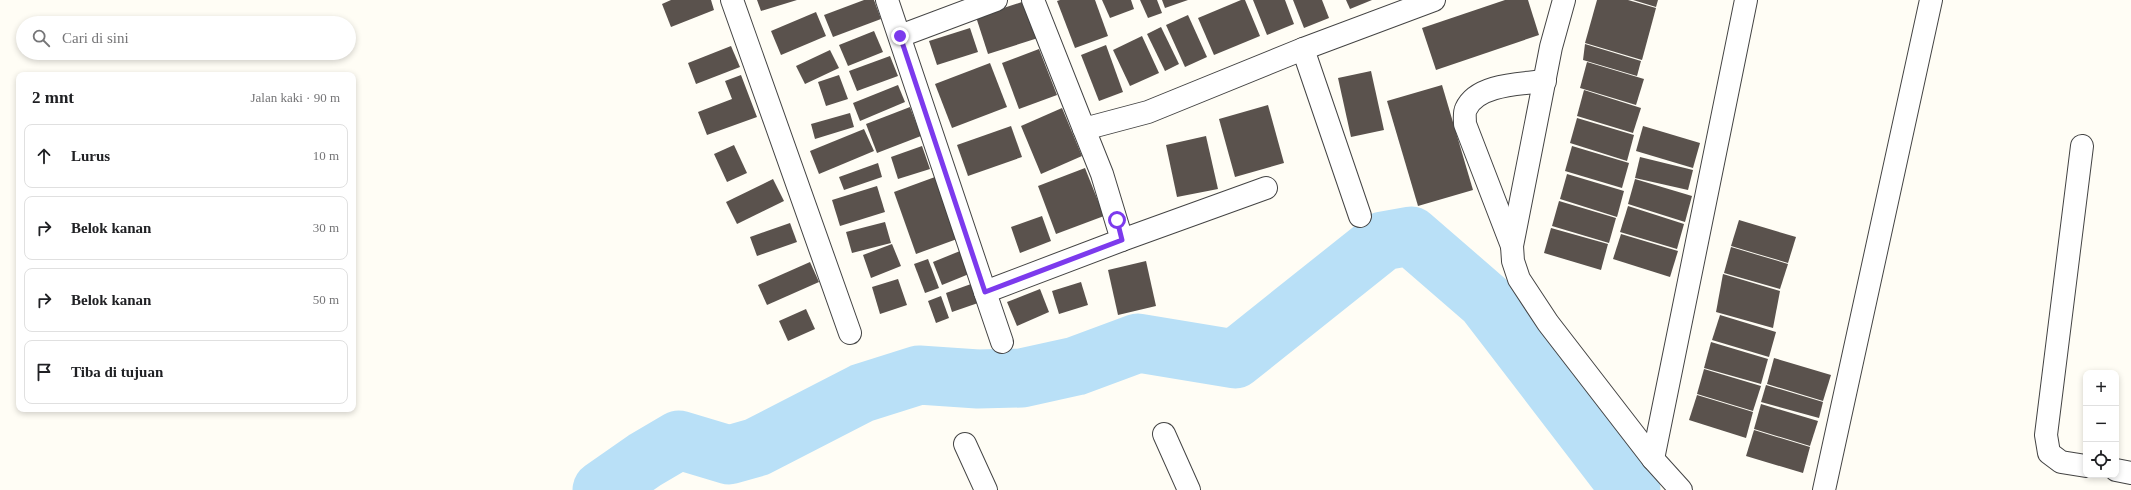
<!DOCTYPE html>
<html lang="id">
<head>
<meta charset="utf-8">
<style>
	:root { --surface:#fff; --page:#f6f6f6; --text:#202124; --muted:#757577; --line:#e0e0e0 }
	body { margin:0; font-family:Georgia,serif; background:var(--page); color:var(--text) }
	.controls { position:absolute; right:12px; bottom:12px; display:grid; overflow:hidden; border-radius:8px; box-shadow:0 2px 6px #0003 }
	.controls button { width:36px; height:36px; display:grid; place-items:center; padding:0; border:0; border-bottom:1px solid var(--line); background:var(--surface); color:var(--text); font:20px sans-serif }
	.stop { position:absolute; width:12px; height:12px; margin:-9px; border:3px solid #7c3aed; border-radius:50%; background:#fff }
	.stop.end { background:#7c3aed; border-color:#fff; box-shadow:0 1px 4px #0008 }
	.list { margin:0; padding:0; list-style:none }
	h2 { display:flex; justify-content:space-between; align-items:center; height:52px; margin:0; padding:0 16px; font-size:17px }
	h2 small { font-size:13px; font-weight:400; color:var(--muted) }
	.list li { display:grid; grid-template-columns:26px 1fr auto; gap:12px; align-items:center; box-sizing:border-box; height:64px; margin:0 8px 8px; padding:0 8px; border:1px solid var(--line); border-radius:8px }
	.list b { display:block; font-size:15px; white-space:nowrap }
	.list em { font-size:13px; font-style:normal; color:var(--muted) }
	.icon { flex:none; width:22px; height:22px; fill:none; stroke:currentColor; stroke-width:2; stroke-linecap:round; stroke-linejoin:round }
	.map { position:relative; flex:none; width:2131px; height:490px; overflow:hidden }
	.search { position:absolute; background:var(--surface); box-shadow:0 2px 6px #0003; left:16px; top:16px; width:340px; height:44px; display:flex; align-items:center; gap:10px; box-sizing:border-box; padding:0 14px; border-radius:22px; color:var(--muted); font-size:15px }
	.panel { position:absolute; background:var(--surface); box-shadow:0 2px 6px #0003; left:16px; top:72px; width:340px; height:340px; border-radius:8px }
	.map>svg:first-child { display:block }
</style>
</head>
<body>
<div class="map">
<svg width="2131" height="490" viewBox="0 0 2131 490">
	<rect width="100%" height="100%" fill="#fffdf5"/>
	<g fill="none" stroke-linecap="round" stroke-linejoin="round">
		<polyline stroke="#b9e0f7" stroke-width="59" points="602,490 645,460 679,440 729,455 757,447 862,393 919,375 978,379 1022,378 1076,366 1138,343 1235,359 1383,241 1411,236 1486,301 1631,490"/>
	</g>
	<g fill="#5a524d">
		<polygon points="671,0 711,0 714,10 671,27 662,4"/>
		<polygon points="757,0 797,0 761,11"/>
		<polygon points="864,0 874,0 881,19 833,37 824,15"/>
		<polygon points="1060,0 1095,0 1108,36 1075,48 1057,1"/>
		<polygon points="1102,0 1131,0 1134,9 1110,18"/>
		<polygon points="1140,0 1157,0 1162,13 1148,18"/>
		<polygon points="1162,0 1188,0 1165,8"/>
		<polygon points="1241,0 1245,0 1260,36 1214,55 1198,18"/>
		<polygon points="1253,0 1285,0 1294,24 1267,35"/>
		<polygon points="1293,0 1322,0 1329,18 1304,28"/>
		<polygon points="1346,0 1372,0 1350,9"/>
		<polygon points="1505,0 1528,0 1539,35 1436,70 1422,28"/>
		<polygon points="1597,0 1628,0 1656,8 1642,60 1585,43"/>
		<polygon points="1633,0 1658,0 1656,7"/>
		<polygon points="1025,1 1038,38 988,54 976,17"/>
		<polygon points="816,12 826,36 781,55 771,31"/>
		<polygon points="1188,15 1207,57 1185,67 1166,25"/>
		<polygon points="1161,27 1179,64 1165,71 1147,34"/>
		<polygon points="970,28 978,52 937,65 929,41"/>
		<polygon points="874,31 883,52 848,66 839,45"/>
		<polygon points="1142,36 1159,73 1130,86 1113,50"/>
		<polygon points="1585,44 1641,61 1637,76 1583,60"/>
		<polygon points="1106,45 1123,92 1099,101 1081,55"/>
		<polygon points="731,46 740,67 696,84 688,63"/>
		<polygon points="1039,49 1057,95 1019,109 1002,63"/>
		<polygon points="830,50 839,68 805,84 796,66"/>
		<polygon points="890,56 898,76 857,91 849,71"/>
		<polygon points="1587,62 1644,79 1636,105 1580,88"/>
		<polygon points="990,63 1007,107 952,128 935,84"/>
		<polygon points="1371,71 1384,130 1351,137 1338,78"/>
		<polygon points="741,75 757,117 707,135 698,112 732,99 725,81"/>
		<polygon points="839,75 848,99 826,106 818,82"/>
		<polygon points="898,85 905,102 860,121 853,103"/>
		<polygon points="1442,85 1473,190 1418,206 1387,101"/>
		<polygon points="1584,90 1641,108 1633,133 1577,116"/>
		<polygon points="1268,105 1284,163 1235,177 1219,119"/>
		<polygon points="910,107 921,136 877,153 866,124"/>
		<polygon points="1062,108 1082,156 1041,174 1021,126"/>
		<polygon points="850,113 854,127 815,139 811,124"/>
		<polygon points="1577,118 1634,135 1627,161 1570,143"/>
		<polygon points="1011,126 1022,157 968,176 957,145"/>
		<polygon points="1643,126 1700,143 1693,168 1636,151"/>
		<polygon points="864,129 874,151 819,174 810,151"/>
		<polygon points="1206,136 1218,189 1177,197 1166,145"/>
		<polygon points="734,145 747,173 727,182 714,154"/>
		<polygon points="922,146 930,169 898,179 891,157"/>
		<polygon points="1572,146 1629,163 1622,188 1565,171"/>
		<polygon points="1640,157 1693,170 1688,190 1635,178"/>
		<polygon points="878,163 882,177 844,190 839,177"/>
		<polygon points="1085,168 1104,216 1056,234 1038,186"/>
		<polygon points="1567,174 1624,191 1617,217 1560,199"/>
		<polygon points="935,177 957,239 916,254 894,192"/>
		<polygon points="773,179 784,201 737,224 726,202"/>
		<polygon points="1635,179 1692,196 1685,222 1628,204"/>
		<polygon points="877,186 885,212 840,226 832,200"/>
		<polygon points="1559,201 1616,218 1609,243 1552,226"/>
		<polygon points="1628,206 1684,224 1677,249 1620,232"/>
		<polygon points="1042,216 1051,241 1020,253 1011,227"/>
		<polygon points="1739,220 1796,237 1788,263 1731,246"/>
		<polygon points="885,222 891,243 852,253 846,232"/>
		<polygon points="790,223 797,242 757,256 750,237"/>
		<polygon points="1551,228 1608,244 1601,270 1544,253"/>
		<polygon points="1621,234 1678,251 1670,277 1613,259"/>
		<polygon points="892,244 901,266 871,278 863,255"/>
		<polygon points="1731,247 1788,264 1780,289 1724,273"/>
		<polygon points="960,251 969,274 942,285 933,262"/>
		<polygon points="928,259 939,288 925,293 914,264"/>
		<polygon points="1146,261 1156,306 1118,315 1108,270"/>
		<polygon points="810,262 819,282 767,305 758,285"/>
		<polygon points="1723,274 1780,291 1773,328 1716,312"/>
		<polygon points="898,279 907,305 880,314 872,287"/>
		<polygon points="1081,282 1088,305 1059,314 1052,291"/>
		<polygon points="971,284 978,303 952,312 946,293"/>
		<polygon points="1040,289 1049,312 1017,326 1007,302"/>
		<polygon points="941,296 949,318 936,323 928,301"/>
		<polygon points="806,309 815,329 788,341 779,321"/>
		<polygon points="1720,315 1776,332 1769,357 1712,340"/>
		<polygon points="1711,342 1768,359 1761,384 1704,368"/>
		<polygon points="1774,358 1831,375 1823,401 1767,384"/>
		<polygon points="1704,369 1761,386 1753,411 1697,394"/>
		<polygon points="1766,385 1823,402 1819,418 1761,402"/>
		<polygon points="1697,395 1753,412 1746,438 1689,420"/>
		<polygon points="1761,404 1818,421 1810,446 1754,429"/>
		<polygon points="1754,430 1810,447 1803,473 1746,456"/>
	</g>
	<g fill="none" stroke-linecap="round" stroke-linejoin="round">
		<defs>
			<g id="minor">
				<polyline points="732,0 850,333"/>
				<polyline points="887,0 985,292 1122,240 1102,174 1084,129"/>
				<polyline points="1033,0 1084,129 1148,112 1303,49 1434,0"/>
				<polyline points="1564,0 1551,47 1512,246 1513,261 1519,279 1548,323 1653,459 1681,490"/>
				<polyline points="900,36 996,0"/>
				<polyline points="1303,49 1360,216"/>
				<polyline points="2082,146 2046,435 2049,453 2061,462 2086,466"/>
				<polyline points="1122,240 1266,188"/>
				<path d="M1512,246L1465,124C1465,120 1464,113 1466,109C1477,84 1521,84 1545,81"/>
				<polyline points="985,292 1002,342"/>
				<polyline points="1164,434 1189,490"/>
				<polyline points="965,444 986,490"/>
				<polyline points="1653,459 1746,0"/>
				<polyline points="2116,470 2131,473"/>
				<polyline points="1824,490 1931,0"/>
			</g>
		</defs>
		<use href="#minor" stroke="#444" stroke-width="24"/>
		<use href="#minor" stroke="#fff" stroke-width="22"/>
	</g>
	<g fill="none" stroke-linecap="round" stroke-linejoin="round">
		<polyline stroke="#7c3aed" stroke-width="5" points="900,36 985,292 1122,240 1117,220"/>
	</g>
</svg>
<div class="controls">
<button>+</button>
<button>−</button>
<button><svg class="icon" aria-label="locate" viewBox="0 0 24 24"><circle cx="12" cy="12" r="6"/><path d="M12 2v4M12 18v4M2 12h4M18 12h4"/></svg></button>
</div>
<div class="stop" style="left:1117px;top:220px"></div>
<div class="stop end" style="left:900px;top:36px"></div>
<div class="search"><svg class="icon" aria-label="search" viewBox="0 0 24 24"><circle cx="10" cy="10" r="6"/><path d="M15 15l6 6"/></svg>Cari di sini</div>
<section class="panel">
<h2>2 mnt<small>Jalan kaki · 90 m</small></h2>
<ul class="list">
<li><svg class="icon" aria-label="ahead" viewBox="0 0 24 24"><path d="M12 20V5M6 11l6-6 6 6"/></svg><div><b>Lurus</b></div><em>10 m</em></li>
<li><svg class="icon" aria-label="right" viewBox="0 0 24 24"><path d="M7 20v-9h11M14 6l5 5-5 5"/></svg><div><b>Belok kanan</b></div><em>30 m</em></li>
<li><svg class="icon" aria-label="right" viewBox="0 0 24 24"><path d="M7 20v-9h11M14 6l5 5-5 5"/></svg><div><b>Belok kanan</b></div><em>50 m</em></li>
<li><svg class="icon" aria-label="arrive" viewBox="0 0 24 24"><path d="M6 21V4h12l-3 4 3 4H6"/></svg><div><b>Tiba di tujuan</b></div></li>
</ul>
</section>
</div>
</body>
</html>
